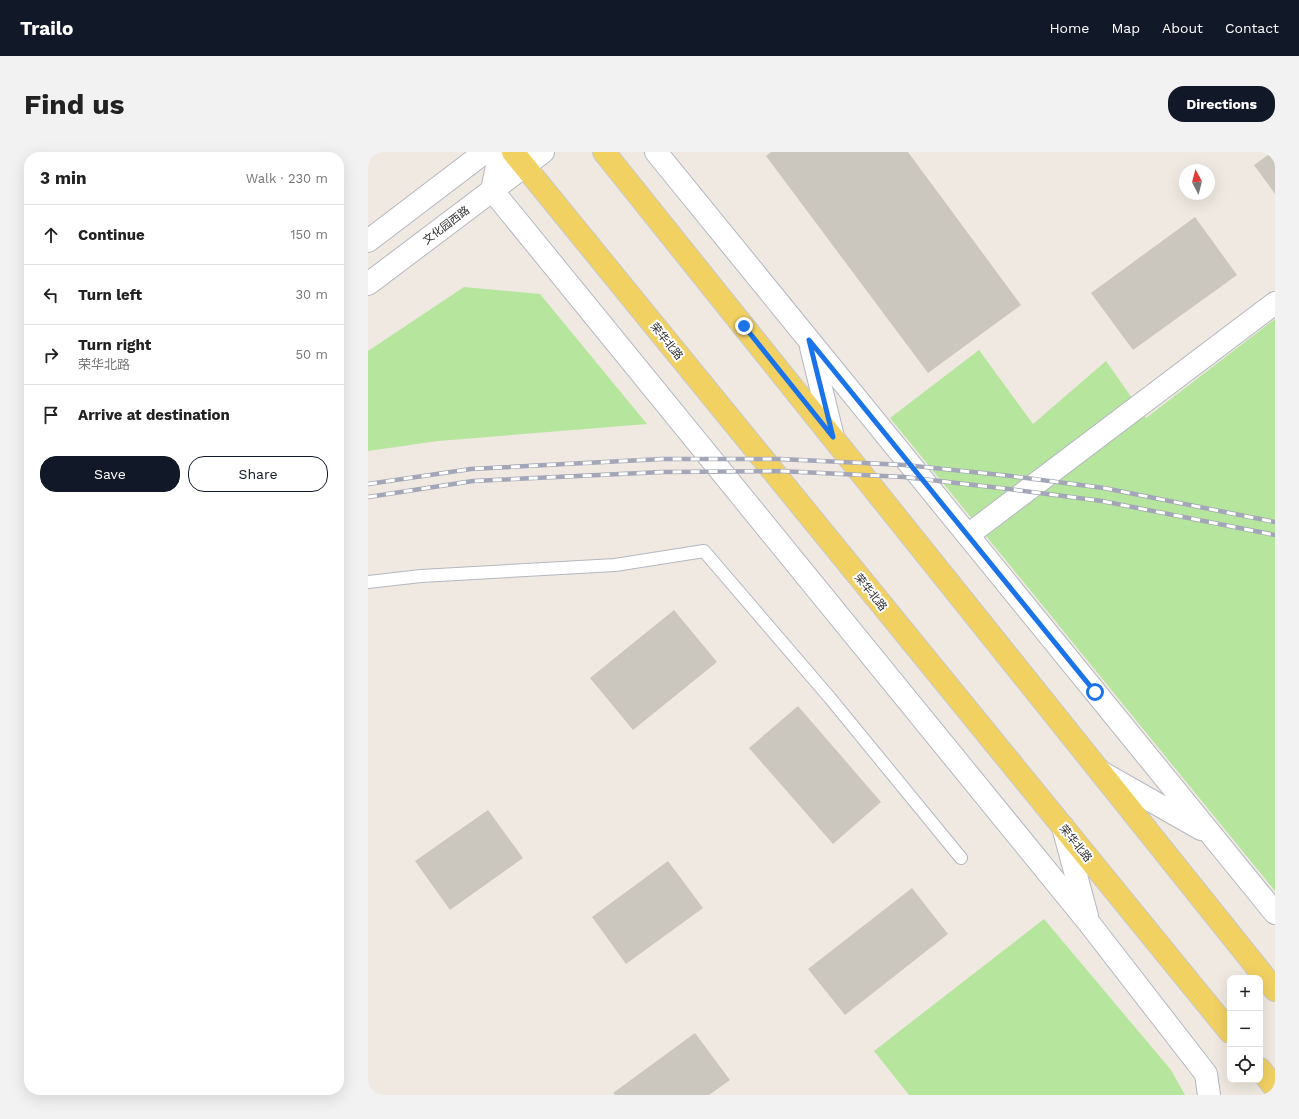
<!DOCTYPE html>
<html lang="en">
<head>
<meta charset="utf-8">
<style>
	:root { --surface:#fff; --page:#f2f2f2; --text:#222; --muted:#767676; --line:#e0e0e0; --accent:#111827 }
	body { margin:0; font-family:"Work Sans","Noto Sans SC",sans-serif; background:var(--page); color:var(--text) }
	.controls { position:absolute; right:12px; bottom:12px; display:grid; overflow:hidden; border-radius:8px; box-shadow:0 4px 16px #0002 }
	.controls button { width:36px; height:36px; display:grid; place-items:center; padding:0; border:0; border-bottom:1px solid var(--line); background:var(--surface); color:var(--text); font:20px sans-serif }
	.compass { position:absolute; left:811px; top:12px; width:36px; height:36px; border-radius:50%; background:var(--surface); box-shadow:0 4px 16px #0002; rotate:353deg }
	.stop { position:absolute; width:12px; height:12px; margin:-9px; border:3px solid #1a73e8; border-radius:50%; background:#fff }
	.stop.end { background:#1a73e8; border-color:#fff; box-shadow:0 1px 4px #0008 }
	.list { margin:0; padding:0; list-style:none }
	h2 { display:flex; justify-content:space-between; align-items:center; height:52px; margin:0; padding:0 16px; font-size:17px }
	h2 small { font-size:13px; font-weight:400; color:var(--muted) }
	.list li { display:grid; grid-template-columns:26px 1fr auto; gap:12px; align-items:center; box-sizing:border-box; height:60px; padding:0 16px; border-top:1px solid var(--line) }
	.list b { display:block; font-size:15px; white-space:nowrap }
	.list p { margin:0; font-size:13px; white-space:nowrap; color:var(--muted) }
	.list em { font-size:13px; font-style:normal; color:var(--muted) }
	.actions { display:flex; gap:8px; padding:12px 16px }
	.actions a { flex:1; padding:9px 0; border:1px solid var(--accent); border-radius:16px; text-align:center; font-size:14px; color:var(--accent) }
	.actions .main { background:var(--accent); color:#fff }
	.icon { flex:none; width:22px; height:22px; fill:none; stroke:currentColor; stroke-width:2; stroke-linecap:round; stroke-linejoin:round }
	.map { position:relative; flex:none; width:907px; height:943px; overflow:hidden; border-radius:16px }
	header { display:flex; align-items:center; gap:24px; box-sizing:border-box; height:56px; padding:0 20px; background:var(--accent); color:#fff }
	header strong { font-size:19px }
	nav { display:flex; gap:22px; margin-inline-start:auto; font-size:14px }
	.intro { display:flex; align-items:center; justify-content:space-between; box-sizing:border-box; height:96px; padding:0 24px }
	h1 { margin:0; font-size:28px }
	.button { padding:10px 18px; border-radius:16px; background:var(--accent); color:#fff; font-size:14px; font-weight:700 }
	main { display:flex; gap:24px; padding:0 24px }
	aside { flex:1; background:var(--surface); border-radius:16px; box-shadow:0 4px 16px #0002 }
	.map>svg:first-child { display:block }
</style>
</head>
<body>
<header>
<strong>Trailo</strong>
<nav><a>Home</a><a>Map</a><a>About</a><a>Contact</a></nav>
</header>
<div class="intro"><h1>Find us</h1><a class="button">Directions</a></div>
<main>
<aside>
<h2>3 min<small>Walk · 230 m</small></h2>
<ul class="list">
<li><svg class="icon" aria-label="ahead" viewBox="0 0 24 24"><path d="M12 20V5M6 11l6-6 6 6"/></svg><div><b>Continue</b></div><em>150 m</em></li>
<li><svg class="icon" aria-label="left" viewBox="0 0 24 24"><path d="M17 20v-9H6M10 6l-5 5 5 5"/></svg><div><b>Turn left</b></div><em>30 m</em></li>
<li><svg class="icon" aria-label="right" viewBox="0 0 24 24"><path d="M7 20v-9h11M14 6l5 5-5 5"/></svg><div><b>Turn right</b><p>荣华北路</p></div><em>50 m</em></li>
<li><svg class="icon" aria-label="arrive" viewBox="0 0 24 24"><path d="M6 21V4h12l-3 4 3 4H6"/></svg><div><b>Arrive at destination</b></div></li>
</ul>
<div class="actions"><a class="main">Save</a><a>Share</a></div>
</aside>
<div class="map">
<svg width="907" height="943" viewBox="0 0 907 943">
	<rect width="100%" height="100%" fill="#efe9e1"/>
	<g fill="#b6e59e">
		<polygon points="96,135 172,142 279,272 70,289 0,299 0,199"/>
		<polygon points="907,167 907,739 522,266 611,198 665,272 738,209 778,266"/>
		<polygon points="676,767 803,918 817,943 541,943 506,899"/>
	</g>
	<g fill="#cbc7bf">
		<polygon points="403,0 540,0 653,153 560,221 398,4"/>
		<polygon points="904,0 907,0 907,42 886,13"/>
		<polygon points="827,65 869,123 765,198 723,141"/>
		<polygon points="306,458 349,510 265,578 222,526"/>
		<polygon points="430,554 513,650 465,692 381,596"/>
		<polygon points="120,658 155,706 82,758 47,709"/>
		<polygon points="300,709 335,756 258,812 224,765"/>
		<polygon points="544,736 580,782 477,863 440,817"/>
		<polygon points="327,881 362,928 341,943 247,943 245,941"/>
	</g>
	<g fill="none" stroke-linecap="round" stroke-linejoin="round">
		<defs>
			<polyline id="lane" points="0,430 53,424 247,413 336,399 462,546 593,706"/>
			<polyline id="street" points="600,383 907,151"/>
			<g id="secondary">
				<polyline points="132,0 124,38 721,771 838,922 841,943"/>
				<polyline points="288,0 907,761"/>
				<polyline points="0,89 117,0"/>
				<polyline points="0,132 175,0"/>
				<polyline points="443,195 465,285"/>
				<polyline points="733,620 833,677"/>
				<polyline points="695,675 719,764"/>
			</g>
			<g id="primary">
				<polyline points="145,0 862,880"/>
				<polyline points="236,0 907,838"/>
				<polyline points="892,917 907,936"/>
			</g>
		</defs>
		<use href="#lane" stroke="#b4b7c1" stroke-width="14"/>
		<use href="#street" stroke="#b4b7c1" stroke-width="24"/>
		<use href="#secondary" stroke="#b4b7c1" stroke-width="24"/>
		<use href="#primary" stroke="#c9c9c9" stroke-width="24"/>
		<use href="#lane" stroke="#fff" stroke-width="12"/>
		<use href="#street" stroke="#fff" stroke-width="22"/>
		<use href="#secondary" stroke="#fff" stroke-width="22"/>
		<use href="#primary" stroke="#f2d163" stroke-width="22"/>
		<defs>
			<g id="rail">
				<polyline points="0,332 103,317 294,307 411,307 537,313 643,324 736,336 907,370"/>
				<polyline points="0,345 105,329 295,320 411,319 536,325 641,337 734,349 907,383"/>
			</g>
		</defs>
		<use href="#rail" stroke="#a3a6b8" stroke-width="4.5"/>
		<use href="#rail" stroke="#fff" stroke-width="3" stroke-dasharray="9" stroke-linecap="butt"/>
	</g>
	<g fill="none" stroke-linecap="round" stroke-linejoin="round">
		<polyline stroke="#1a73e8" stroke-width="5" points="376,174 465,285 441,188 727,540"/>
	</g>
	<g text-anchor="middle" stroke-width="4" stroke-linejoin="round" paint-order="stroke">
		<g font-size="11" fill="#2e2e2e" stroke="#fff">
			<text transform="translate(78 73) rotate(-37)" y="4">文化园西路</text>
			<text transform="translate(299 189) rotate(51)" y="4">荣华北路</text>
			<text transform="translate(503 440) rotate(51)" y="4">荣华北路</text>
			<text transform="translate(708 691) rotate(51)" y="4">荣华北路</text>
		</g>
	</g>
</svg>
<div class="controls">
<button>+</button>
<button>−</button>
<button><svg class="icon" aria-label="locate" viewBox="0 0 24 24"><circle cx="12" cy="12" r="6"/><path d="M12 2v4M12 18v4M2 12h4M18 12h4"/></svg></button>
</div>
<svg class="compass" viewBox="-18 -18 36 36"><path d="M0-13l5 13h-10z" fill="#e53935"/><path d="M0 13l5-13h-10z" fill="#767676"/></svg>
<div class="stop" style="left:727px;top:540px"></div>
<div class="stop end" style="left:376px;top:174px"></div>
</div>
</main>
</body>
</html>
